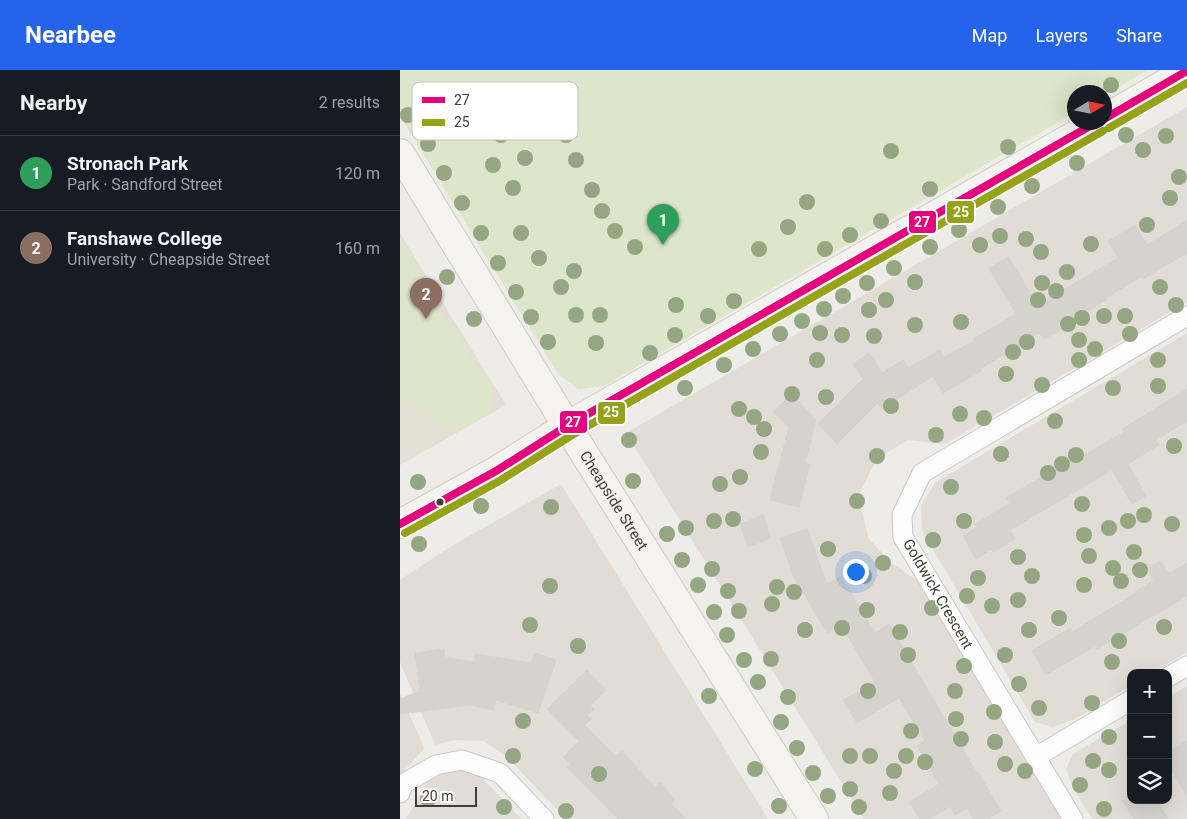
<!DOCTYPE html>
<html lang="en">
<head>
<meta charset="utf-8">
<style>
	:root { --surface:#171b24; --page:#20242c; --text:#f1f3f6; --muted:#9ea1a6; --line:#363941; --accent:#2563eb }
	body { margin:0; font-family:Roboto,sans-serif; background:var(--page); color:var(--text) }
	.controls { position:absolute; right:15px; bottom:15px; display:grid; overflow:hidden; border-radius:10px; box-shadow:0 5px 20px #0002 }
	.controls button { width:45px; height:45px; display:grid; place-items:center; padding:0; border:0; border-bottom:1px solid var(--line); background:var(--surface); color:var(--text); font:25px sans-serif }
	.compass { position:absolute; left:667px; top:15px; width:45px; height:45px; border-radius:50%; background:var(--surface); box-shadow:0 5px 20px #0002; rotate:80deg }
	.scale { position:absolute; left:15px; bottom:12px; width:62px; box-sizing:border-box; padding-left:5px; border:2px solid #433d35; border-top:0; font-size:14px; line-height:18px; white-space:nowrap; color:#433d35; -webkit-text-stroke:4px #fff; paint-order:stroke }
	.you { position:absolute; left:455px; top:501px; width:18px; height:18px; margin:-12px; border:4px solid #fff; border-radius:50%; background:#1a73e8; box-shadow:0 0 0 8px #1a73e833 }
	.badge { display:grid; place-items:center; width:32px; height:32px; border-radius:50%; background:var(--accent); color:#fff; font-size:16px; font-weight:700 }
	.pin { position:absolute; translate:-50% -41px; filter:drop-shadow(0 1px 2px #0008) }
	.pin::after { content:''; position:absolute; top:26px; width:18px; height:15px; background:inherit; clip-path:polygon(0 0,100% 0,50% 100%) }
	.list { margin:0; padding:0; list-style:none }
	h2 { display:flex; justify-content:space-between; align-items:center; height:65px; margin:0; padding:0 20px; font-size:21px }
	h2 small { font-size:16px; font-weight:400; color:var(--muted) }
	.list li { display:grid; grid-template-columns:32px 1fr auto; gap:15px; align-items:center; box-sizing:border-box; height:75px; padding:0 20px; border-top:1px solid var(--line) }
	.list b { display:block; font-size:19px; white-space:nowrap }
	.list p { margin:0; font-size:16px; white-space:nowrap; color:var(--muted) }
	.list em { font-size:16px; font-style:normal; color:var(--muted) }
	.icon { flex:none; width:28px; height:28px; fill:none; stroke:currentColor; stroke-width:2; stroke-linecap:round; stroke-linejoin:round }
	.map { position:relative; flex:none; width:787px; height:749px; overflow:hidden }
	header { display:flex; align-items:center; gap:30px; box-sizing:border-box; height:70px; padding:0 25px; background:var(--accent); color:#fff }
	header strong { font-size:24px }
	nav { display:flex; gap:28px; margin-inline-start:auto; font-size:18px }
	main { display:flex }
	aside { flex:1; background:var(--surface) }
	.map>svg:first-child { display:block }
</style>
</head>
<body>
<header>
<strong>Nearbee</strong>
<nav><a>Map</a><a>Layers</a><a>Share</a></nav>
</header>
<main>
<aside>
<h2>Nearby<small>2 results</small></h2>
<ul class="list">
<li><span class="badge" style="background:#2e9e5b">1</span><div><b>Stronach Park</b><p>Park · Sandford Street</p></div><em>120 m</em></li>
<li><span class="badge" style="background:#8d6e63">2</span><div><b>Fanshawe College</b><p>University · Cheapside Street</p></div><em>160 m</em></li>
</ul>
</aside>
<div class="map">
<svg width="787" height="749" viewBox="0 0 787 749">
	<rect width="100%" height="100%" fill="#eeece8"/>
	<g fill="#e1ddd6">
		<polygon points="787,37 787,232 545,374 507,370 476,390 458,427 469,469 493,494 518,511 662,749 464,749 226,363"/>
		<polygon points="787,263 787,582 752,603 731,603 731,615 675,649 653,657 635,652 522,461 521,435 536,412"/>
		<polygon points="161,414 368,749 166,749 107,687 83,671 53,670 35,675 0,592 0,510 50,477"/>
		<polygon points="787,616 787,749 692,749 672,716 666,699 673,684 731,650 731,730 768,730 768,627"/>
		<polygon points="0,624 21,670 24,679 0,705"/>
		<polygon points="57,699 82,708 122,749 6,749 29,709"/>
	</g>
	<polygon fill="#e4ded4" points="0,163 106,335 0,395"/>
	<g fill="#dde6ca">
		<polygon points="0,0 748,0 705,25 704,22 674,22 674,43 204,316 178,319 158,304 0,46"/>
		<polygon points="0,174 16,193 21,207 38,239 57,262 72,290 89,310 92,321 94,340 72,354 51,362 0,328"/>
	</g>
	<g fill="#d6d3cf" stroke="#d6d3ce">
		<polygon points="787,150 787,183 743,209 742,206 706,228 707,230 659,256 661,260 644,269 639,263 580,299 581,301 543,323 533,306 482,339 478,333 437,374 418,354 463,309 453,294 469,283 482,303 503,290 508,298 540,280 544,287 574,271 573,269 616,244 589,198 609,187 637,235 718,188 708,171 735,155 747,175"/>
		<polygon points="787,319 787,351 756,370 759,375 728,394 746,426 732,434 712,400 610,460 615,469 593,482 591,479 576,489 563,466 577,457 575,454 610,433 606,428 643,406 643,407 686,383 686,384 724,362 722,359"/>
		<polygon points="391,324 416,349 405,393 410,395 399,437 370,430 389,357 373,342"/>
		<polygon points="363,445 371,468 348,477 340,454"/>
		<polygon points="407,459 427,514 441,506 475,563 489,554 577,703 578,702 601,741 588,749 573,749 567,738 555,745 550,736 529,749 520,749 509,732 539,714 517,676 525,671 499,628 457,653 443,630 475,612 441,555 427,563 393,505 380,468"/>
		<polygon points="761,491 769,504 787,493 787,526 697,579 695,576 646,605 632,581 670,558 672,562 736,523 735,522 754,510 747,499"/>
		<polygon points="44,579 45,587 75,592 76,584 131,593 135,583 156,590 138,643 96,630 93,640 71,635 0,644 0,629 20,621 15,583"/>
		<polygon points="187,600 206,620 190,636 194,639 187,645 191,649 185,655 215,686 222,681 255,717 260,712 275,730 271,734 286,749 218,749 167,697 170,694 163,687 179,671 147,639"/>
		<polygon points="787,671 787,726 768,695 768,682"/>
		<polygon points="722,730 757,730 768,749 734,749"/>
	</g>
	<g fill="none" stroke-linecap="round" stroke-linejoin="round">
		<defs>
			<g id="street">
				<polyline points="768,607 787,596"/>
				<polyline points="636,687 731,630"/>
				<polyline points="0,723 3,714 36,695 62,690 100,703 144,749"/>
				<polyline points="673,749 503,467 502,445 522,403 787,246"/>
			</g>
			<g id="secondary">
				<polyline points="704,49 787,1"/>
				<path id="s1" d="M0,83L167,356L414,749"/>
				<polyline points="0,454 96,401 167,356 698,52"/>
			</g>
		</defs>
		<use href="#street" stroke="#cac8c4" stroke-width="21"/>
		<use href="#secondary" stroke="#cfcbc2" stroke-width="30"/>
		<use href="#street" stroke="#fcfcfc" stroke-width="19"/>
		<use href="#secondary" stroke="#f5f3ef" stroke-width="28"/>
		<defs>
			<g id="bus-1">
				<polyline points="704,49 787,1"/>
				<polyline points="0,454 96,401 167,356 697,52"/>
			</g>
			<g id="bus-2">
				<polyline points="709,58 787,13"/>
				<polyline points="5,463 101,410 172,365 703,61"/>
			</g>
		</defs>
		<use href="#bus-1" stroke="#fff" stroke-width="11"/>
		<use href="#bus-2" stroke="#fff" stroke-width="11"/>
		<use href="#bus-1" stroke="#e5007d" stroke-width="8"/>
		<use href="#bus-2" stroke="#96a218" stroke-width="8"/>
	</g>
	<g fill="#94a782">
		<circle cx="711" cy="15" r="8"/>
		<circle cx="8" cy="45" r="8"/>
		<circle cx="101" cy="65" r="8"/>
		<circle cx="166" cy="65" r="8"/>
		<circle cx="726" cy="65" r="8"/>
		<circle cx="766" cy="66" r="8"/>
		<circle cx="28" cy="74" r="8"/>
		<circle cx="608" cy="77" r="8"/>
		<circle cx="743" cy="80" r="8"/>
		<circle cx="491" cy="81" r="8"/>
		<circle cx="125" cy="88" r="8"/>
		<circle cx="176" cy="90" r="8"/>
		<circle cx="677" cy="93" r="8"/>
		<circle cx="93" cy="95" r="8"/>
		<circle cx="44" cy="103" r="8"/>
		<circle cx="779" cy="107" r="8"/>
		<circle cx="632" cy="116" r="8"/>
		<circle cx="113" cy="118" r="8"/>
		<circle cx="530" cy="119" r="8"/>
		<circle cx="192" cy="120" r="8"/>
		<circle cx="770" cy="128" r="8"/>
		<circle cx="407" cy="132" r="8"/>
		<circle cx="62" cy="133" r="8"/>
		<circle cx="598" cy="137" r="8"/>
		<circle cx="202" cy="141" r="8"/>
		<circle cx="481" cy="151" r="8"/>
		<circle cx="747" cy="155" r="8"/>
		<circle cx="388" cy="157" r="8"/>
		<circle cx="559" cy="160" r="8"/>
		<circle cx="215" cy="161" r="8"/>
		<circle cx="81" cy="163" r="8"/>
		<circle cx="121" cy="163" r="8"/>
		<circle cx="450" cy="165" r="8"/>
		<circle cx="600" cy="166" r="8"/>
		<circle cx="626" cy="169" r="8"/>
		<circle cx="691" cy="174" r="8"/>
		<circle cx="580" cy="175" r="8"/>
		<circle cx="235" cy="177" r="8"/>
		<circle cx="530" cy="177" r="8"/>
		<circle cx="359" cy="179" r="8"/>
		<circle cx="425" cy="179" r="8"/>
		<circle cx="641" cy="182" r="8"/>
		<circle cx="139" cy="188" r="8"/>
		<circle cx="98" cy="193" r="8"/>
		<circle cx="494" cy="198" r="8"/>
		<circle cx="174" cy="201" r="8"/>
		<circle cx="667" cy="202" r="8"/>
		<circle cx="47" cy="207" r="8"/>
		<circle cx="515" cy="212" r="8"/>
		<circle cx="467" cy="213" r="8"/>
		<circle cx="642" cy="213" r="8"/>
		<circle cx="161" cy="217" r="8"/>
		<circle cx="760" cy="217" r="8"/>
		<circle cx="656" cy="221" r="8"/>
		<circle cx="116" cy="222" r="8"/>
		<circle cx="443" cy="226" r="8"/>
		<circle cx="486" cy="230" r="8"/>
		<circle cx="638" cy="230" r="8"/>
		<circle cx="334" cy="231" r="8"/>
		<circle cx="276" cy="235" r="8"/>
		<circle cx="776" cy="235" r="8"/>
		<circle cx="424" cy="239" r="8"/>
		<circle cx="469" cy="240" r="8"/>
		<circle cx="176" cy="245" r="8"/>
		<circle cx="200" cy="245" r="8"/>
		<circle cx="308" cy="246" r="8"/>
		<circle cx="704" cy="246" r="8"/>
		<circle cx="725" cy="246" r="8"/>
		<circle cx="131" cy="247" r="8"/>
		<circle cx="682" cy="248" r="8"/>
		<circle cx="74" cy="249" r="8"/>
		<circle cx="402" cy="251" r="8"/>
		<circle cx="561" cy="252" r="8"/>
		<circle cx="668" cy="254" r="8"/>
		<circle cx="515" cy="255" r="8"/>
		<circle cx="420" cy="263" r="8"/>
		<circle cx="380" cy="264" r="8"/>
		<circle cx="730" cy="264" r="8"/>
		<circle cx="275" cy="265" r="8"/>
		<circle cx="442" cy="265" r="8"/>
		<circle cx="474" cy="266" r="8"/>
		<circle cx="679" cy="270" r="8"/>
		<circle cx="148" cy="272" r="8"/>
		<circle cx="627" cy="272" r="8"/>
		<circle cx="196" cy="273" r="8"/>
		<circle cx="353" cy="279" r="8"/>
		<circle cx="695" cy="279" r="8"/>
		<circle cx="613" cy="282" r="8"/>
		<circle cx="250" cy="283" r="8"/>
		<circle cx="417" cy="290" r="8"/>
		<circle cx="679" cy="290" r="8"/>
		<circle cx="758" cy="290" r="8"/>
		<circle cx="324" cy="295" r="8"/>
		<circle cx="606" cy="304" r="8"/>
		<circle cx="642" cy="315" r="8"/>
		<circle cx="758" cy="316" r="8"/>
		<circle cx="285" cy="318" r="8"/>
		<circle cx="713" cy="318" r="8"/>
		<circle cx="392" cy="324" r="8"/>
		<circle cx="426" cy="327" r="8"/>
		<circle cx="491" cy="336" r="8"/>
		<circle cx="339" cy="339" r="8"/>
		<circle cx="560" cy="344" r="8"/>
		<circle cx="354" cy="347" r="8"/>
		<circle cx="584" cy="348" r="8"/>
		<circle cx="655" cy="351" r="8"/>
		<circle cx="364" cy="359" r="8"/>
		<circle cx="536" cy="365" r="8"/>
		<circle cx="229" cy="370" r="8"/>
		<circle cx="774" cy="376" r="8"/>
		<circle cx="361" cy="382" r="8"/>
		<circle cx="601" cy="384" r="8"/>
		<circle cx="676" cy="385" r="8"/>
		<circle cx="477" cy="386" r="8"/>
		<circle cx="662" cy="394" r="8"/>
		<circle cx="648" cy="403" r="8"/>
		<circle cx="340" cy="407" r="8"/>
		<circle cx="233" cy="411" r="8"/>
		<circle cx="18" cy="412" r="8"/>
		<circle cx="320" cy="414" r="8"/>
		<circle cx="551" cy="417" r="8"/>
		<circle cx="457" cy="431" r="8"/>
		<circle cx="682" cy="434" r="8"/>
		<circle cx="81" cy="436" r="8"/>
		<circle cx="151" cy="437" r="8"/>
		<circle cx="744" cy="445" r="8"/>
		<circle cx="333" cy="449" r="8"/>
		<circle cx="314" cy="451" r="8"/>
		<circle cx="564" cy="451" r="8"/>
		<circle cx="728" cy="451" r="8"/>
		<circle cx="772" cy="454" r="8"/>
		<circle cx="286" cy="458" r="8"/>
		<circle cx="709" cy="458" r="8"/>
		<circle cx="267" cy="464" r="8"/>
		<circle cx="684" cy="465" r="8"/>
		<circle cx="533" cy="470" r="8"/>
		<circle cx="19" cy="474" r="8"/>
		<circle cx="428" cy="479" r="8"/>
		<circle cx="734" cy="482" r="8"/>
		<circle cx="689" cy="486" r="8"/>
		<circle cx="618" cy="487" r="8"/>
		<circle cx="282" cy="490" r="8"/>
		<circle cx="483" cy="493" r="8"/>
		<circle cx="713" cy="498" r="8"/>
		<circle cx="312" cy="499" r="8"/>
		<circle cx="740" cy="500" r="8"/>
		<circle cx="464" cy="506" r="8"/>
		<circle cx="632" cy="506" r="8"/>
		<circle cx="578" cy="508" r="8"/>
		<circle cx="721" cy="511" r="8"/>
		<circle cx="298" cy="515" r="8"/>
		<circle cx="684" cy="515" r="8"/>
		<circle cx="150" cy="516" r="8"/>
		<circle cx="377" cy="517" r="8"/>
		<circle cx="328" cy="521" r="8"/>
		<circle cx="394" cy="522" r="8"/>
		<circle cx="567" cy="526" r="8"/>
		<circle cx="618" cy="530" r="8"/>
		<circle cx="372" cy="534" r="8"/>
		<circle cx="592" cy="536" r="8"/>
		<circle cx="532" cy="538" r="8"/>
		<circle cx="467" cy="540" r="8"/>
		<circle cx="339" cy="541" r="8"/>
		<circle cx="314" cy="542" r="8"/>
		<circle cx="659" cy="548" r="8"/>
		<circle cx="130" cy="555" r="8"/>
		<circle cx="764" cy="557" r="8"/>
		<circle cx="442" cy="558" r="8"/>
		<circle cx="405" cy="560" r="8"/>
		<circle cx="629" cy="560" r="8"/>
		<circle cx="500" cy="562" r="8"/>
		<circle cx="327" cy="565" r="8"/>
		<circle cx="719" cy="571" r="8"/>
		<circle cx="178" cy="576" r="8"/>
		<circle cx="508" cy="585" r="8"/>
		<circle cx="605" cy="585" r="8"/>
		<circle cx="371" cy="589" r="8"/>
		<circle cx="344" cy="590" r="8"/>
		<circle cx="712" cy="592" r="8"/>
		<circle cx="564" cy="596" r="8"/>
		<circle cx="358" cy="612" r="8"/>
		<circle cx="619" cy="614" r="8"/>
		<circle cx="468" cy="621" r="8"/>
		<circle cx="555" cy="621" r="8"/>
		<circle cx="309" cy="626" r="8"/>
		<circle cx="388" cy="627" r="8"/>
		<circle cx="692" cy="633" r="8"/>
		<circle cx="639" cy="638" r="8"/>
		<circle cx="594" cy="642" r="8"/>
		<circle cx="556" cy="649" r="8"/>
		<circle cx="123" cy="651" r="8"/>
		<circle cx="381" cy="652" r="8"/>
		<circle cx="511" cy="661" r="8"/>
		<circle cx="709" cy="667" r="8"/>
		<circle cx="561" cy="669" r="8"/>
		<circle cx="595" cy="672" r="8"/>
		<circle cx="397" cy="678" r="8"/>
		<circle cx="113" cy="686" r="8"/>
		<circle cx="450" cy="686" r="8"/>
		<circle cx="470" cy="686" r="8"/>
		<circle cx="506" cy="686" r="8"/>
		<circle cx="693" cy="691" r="8"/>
		<circle cx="525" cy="692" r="8"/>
		<circle cx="605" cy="694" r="8"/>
		<circle cx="355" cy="699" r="8"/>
		<circle cx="709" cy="700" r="8"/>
		<circle cx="494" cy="701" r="8"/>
		<circle cx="625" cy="701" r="8"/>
		<circle cx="413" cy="703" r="8"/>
		<circle cx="199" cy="704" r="8"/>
		<circle cx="680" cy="715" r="8"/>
		<circle cx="450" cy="719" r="8"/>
		<circle cx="490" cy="723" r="8"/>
		<circle cx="428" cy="726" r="8"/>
		<circle cx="28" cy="729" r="8"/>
		<circle cx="379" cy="736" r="8"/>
		<circle cx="104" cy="737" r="8"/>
		<circle cx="459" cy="737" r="8"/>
		<circle cx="704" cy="739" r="8"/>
		<circle cx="166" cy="741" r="8"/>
	</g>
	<circle fill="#433d35" stroke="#fff" stroke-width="2" cx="40" cy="432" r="4.5"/>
	<g text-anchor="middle" stroke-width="4" stroke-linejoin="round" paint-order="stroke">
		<g font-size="15" fill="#433d35" stroke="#fff">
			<text dy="5" stroke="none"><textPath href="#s1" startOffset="408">Cheapside Street</textPath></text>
			<text transform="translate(538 524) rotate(60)" y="5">Goldwick Crescent</text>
		</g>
	</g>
	<rect x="12" y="12" width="166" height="58" rx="8" fill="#fff" stroke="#c7c5c2" stroke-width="1"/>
	<rect x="22" y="27" width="23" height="6" fill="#e5007d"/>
	<rect x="22" y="49" width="23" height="7" fill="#96a218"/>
	<g font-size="14" fill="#433d35">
		<text x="54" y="35">27</text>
		<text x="54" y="57">25</text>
	</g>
	<g stroke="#fff" stroke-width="2">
		<rect x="546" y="130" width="29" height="24" rx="5" fill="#96a218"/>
		<rect x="508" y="140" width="29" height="24" rx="5" fill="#e5007d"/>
		<rect x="197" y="331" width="29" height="24" rx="5" fill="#96a218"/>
		<rect x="159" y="340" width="29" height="24" rx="5" fill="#e5007d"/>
	</g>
	<g font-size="14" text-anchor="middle" font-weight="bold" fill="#fff">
		<text x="561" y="147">25</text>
		<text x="522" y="157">27</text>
		<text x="211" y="347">25</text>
		<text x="173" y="357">27</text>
	</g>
</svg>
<div class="controls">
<button>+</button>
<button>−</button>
<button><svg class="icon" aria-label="layers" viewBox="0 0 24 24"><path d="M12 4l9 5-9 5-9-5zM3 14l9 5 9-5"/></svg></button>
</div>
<svg class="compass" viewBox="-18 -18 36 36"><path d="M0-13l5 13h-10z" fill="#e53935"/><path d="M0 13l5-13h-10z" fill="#9ea1a6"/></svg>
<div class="scale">20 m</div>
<div class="you"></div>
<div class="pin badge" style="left:263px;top:175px;background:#2e9e5b">1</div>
<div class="pin badge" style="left:26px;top:249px;background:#8d6e63">2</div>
</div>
</main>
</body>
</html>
